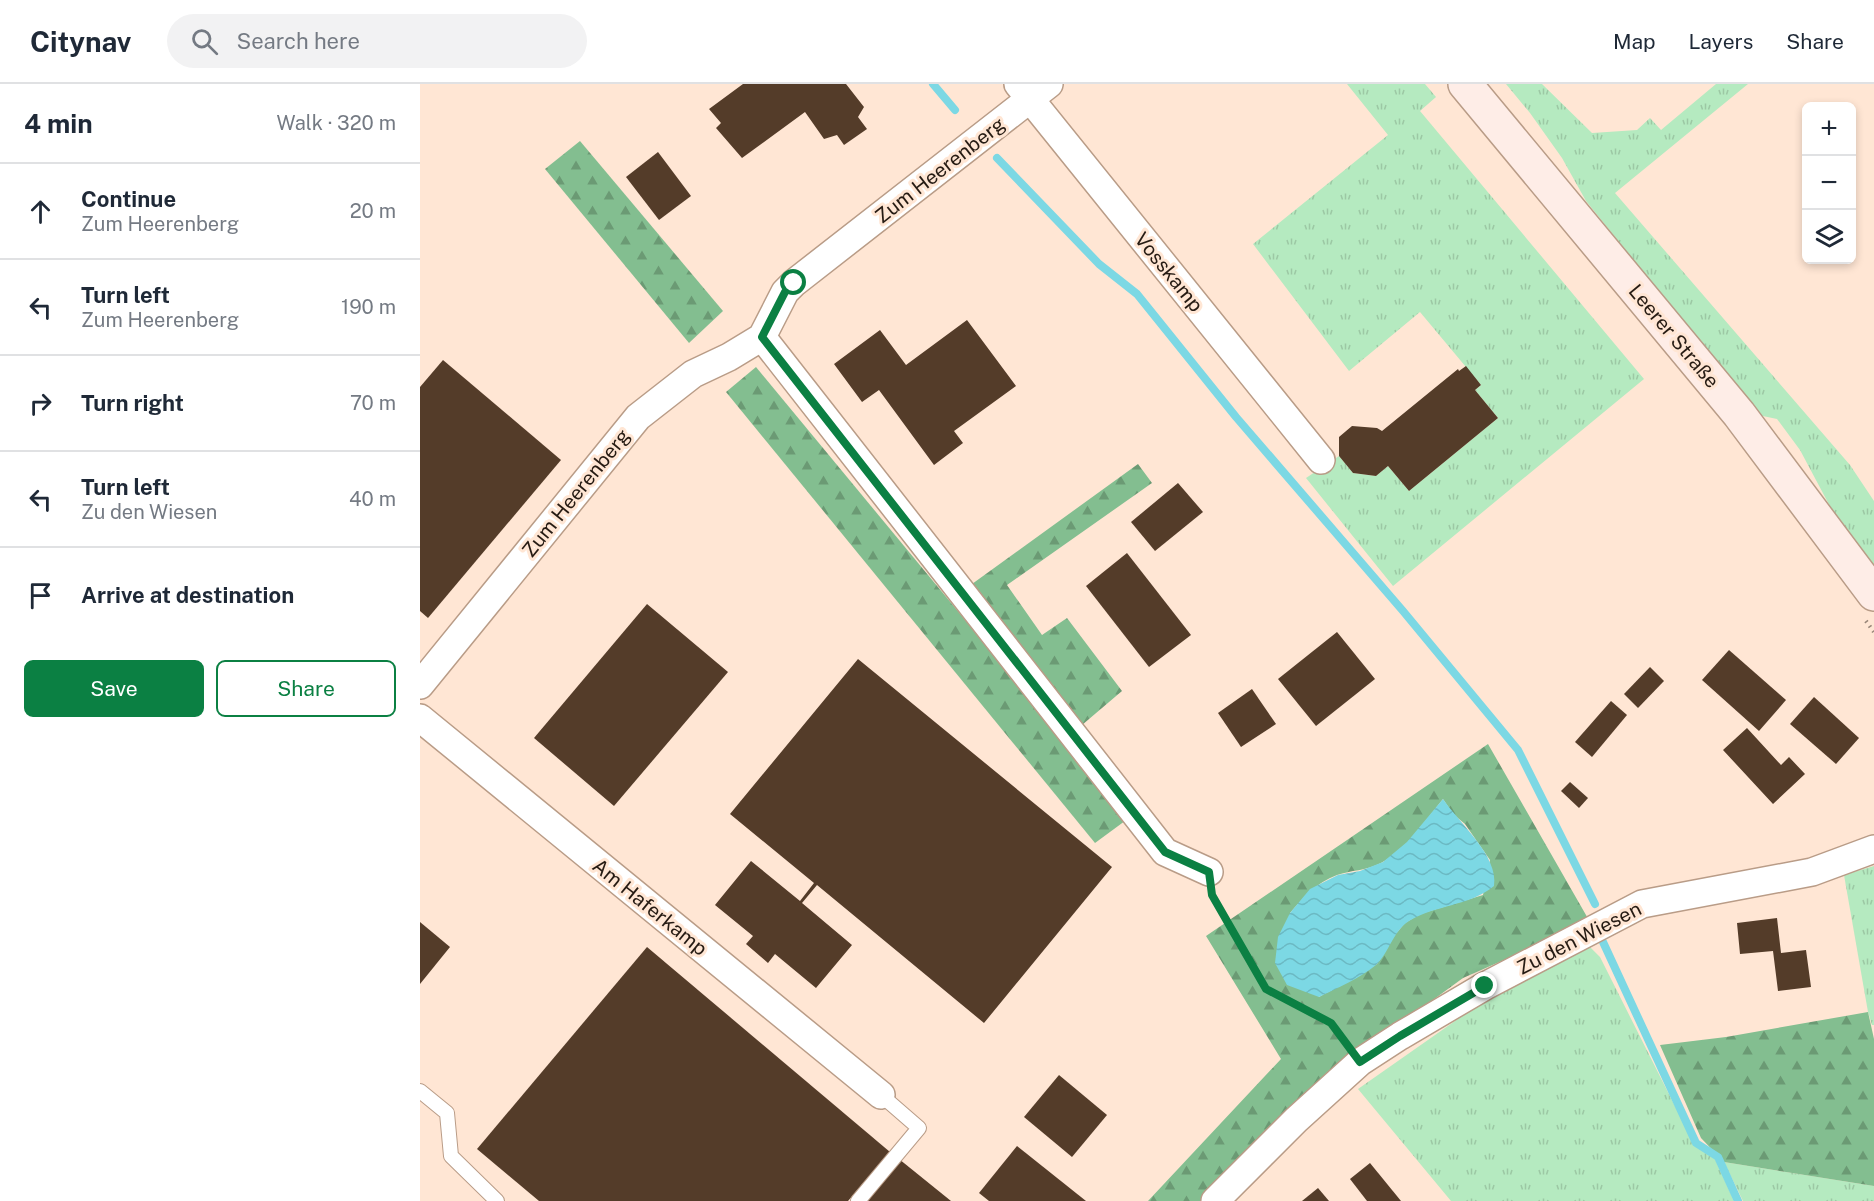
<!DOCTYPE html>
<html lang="en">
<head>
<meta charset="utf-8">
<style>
	:root { --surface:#fff; --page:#f2f2f3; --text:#1f2937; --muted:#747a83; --line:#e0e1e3; --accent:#0b8043 }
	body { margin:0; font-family:"Public Sans",sans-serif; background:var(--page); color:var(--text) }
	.controls { position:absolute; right:18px; top:18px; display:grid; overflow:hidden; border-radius:9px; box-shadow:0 3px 9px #0003 }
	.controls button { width:54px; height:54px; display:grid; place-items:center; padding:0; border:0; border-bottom:2px solid var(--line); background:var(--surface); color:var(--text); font:30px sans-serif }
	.stop { position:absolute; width:18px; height:18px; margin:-14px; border:4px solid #0b8043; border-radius:50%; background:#fff }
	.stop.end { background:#0b8043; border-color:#fff; box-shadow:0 2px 6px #0008 }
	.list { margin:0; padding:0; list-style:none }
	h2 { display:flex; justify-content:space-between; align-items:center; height:78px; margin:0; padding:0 24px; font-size:26px }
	h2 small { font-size:20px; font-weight:400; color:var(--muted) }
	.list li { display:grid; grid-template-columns:39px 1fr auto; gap:18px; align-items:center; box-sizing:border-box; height:96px; padding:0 24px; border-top:2px solid var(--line) }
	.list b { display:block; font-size:22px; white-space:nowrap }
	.list p { margin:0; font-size:20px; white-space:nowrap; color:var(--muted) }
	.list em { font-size:20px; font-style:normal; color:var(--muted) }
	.actions { display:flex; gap:12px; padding:18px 24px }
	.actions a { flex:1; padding:14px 0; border:2px solid var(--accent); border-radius:9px; text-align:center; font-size:21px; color:var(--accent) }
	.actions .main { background:var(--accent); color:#fff }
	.icon { flex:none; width:33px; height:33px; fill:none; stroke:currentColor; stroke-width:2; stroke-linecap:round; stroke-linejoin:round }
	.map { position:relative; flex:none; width:1454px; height:1117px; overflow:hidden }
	header { display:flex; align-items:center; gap:36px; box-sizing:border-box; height:84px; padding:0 30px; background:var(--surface); border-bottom:2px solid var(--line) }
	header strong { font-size:28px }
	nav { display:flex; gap:33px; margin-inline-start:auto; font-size:21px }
	.search { width:420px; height:54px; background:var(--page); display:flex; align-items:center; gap:15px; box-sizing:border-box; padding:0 21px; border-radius:33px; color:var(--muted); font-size:22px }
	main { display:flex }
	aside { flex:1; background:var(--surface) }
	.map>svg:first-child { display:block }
</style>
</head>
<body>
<header>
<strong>Citynav</strong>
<div class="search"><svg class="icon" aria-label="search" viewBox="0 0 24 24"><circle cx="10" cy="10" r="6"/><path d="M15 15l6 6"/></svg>Search here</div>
<nav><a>Map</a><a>Layers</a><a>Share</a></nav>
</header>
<main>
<aside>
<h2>4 min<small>Walk · 320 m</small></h2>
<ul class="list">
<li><svg class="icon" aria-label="ahead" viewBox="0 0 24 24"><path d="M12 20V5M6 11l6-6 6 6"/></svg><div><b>Continue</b><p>Zum Heerenberg</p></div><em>20 m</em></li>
<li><svg class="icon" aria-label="left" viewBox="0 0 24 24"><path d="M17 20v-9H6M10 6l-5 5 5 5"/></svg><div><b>Turn left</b><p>Zum Heerenberg</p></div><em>190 m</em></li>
<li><svg class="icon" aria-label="right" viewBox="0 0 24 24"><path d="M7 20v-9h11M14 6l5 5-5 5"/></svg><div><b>Turn right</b></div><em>70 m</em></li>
<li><svg class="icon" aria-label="left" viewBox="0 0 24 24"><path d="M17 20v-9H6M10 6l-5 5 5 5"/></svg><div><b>Turn left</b><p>Zu den Wiesen</p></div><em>40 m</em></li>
<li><svg class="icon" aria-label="arrive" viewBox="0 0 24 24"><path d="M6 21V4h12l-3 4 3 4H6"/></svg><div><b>Arrive at destination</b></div></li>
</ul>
<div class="actions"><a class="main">Save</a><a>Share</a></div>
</aside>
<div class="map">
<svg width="1454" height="1117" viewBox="0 0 1454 1117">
	<defs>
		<pattern id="grass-tufts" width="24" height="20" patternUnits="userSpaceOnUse" patternTransform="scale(1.5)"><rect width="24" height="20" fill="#b5eac0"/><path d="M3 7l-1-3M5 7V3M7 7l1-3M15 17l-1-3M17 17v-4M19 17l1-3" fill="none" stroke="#9cc8a4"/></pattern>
		<pattern id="forest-firs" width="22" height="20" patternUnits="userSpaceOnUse" patternTransform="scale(1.5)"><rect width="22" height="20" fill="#83be90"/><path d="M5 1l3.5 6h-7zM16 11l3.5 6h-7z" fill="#6b9a74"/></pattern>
		<pattern id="water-waves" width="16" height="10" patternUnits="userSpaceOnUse" patternTransform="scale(1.5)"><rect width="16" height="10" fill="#7cd8e4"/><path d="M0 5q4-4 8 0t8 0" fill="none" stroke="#6bb9c3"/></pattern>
	</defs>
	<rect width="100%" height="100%" fill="#ffe6d4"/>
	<g fill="url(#grass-tufts)">
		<polygon points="927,0 1005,0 1016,13 1000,27 1224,295 973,502 886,394 919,372 933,389 956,392 968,382 989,407 1078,334 1055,306 1061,301 1000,228 929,287 833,160 968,51"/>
		<polygon points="1086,0 1122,0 1172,49 1217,46 1230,34 1241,46 1296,0 1328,0 1195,109 1430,381 1454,417 1454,487 1413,428 1380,366 1357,335 1338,331 1166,117 1142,74 1110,29"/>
		<polygon points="1454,782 1454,941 1452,941 1448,928 1424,791"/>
		<polygon points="1167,860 1180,873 1274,1060 1295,1075 1314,1117 1031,1117 938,1005 1055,923"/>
		<polygon points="1304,1078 1454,1102 1454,1117 1323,1117"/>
	</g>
	<g fill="url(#forest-firs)" fill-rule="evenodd">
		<polygon points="160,57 303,227 269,259 125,85"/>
		<polygon points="336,283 709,734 675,759 306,308"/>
		<polygon points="718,380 732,399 587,501 622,551 647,534 702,607 662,641 552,500"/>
		<path d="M1068,660L1170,838L1043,894L883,1011L781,1117H728L861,975L786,852ZM1023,715L1033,730L1045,740L1070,776L1063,811L1000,830L985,839L973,853L957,880L899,913L870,829C884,813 896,799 917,791C931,786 946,787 961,779C987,765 1005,737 1023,715Z"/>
		<polygon points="1448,928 1454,955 1454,1102 1304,1078 1281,1054 1240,961 1306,953"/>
	</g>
	<path fill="url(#water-waves)" d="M1023,715C1039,739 1079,772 1074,802C1050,822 1015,821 989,837C973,847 969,869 956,881C940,894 918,904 899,913L867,901L855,879L858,853L870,829L890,805L918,791L940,787L963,778L987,758Z"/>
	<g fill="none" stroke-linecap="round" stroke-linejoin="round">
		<g stroke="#7cd8e4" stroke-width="8">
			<polyline points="513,0 535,26"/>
			<polyline points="577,74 679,180 717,210 816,333 983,527 1098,666 1175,820"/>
			<polyline points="1183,858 1276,1059 1298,1073 1318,1117"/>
		</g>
	</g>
	<g fill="#543c29">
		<polygon points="323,0 426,0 444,23 438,33 447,45 424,61 417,51 404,55 385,28 322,74 296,44 301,39 289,25"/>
		<polygon points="238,68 271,112 239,136 206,93"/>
		<polygon points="547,236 596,302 534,347 543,359 514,381 459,306 442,318 414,280 460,246 486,281"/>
		<polygon points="23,276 141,376 8,534 0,527 0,303"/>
		<polygon points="1046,282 1061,301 1055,306 1078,334 989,407 968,382 956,392 933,389 919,372 919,353 932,342 957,344 962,347 1038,285 1039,287"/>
		<polygon points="758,399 783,428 735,467 711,438"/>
		<polygon points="707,469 771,551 729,583 666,502"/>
		<polygon points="227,520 308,588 194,722 114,654"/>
		<polygon points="917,548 955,595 896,642 858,595"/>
		<polygon points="1309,566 1366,616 1339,647 1282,596"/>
		<polygon points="438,575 692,783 564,939 397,801 382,819 432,861 396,904 355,870 348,879 326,860 333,852 295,821 331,777 380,817 394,799 310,730"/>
		<polygon points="1230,583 1244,597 1218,624 1204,610"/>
		<polygon points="832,605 856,640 821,663 798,629"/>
		<polygon points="1394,613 1439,654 1416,680 1370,640"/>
		<polygon points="1191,617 1207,631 1172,673 1155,658"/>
		<polygon points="1327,644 1361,681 1369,673 1385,690 1353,720 1303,666"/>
		<polygon points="1150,698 1168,714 1159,724 1141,707"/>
		<polygon points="1357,834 1361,869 1386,866 1391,903 1358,907 1353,867 1320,870 1317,839"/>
		<polygon points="0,838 30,863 0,900"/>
		<polygon points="227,863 470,1068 428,1117 119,1117 57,1065"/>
		<polygon points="639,991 687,1031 652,1073 604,1033"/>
		<polygon points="597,1062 666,1117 569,1117 559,1109"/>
		<polygon points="479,1075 531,1117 444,1117"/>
		<polygon points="950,1079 981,1117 947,1117 930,1095"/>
		<polygon points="898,1104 909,1117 882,1117"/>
	</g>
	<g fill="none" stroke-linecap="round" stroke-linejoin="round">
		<defs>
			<g id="service">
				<polyline points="0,1007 27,1029 31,1072 77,1117"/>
				<polyline points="438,1117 499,1044 461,1011"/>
			</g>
			<g id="minor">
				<polyline points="598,0 901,376"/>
				<polyline points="342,253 745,768 789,788"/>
				<polyline points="0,601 218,333 273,290 309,273 342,253 365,208 374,199 629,0"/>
				<polyline points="0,634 461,1011"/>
				<polyline points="795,1117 876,1036 940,978 980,952 1065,902 1222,820 1392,788 1454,765"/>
			</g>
			<polyline id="secondary" points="1045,0 1319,330 1454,510"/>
		</defs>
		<use href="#service" stroke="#b99c87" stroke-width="16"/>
		<use href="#minor" stroke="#b99c87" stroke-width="30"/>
		<use href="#secondary" stroke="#b99c87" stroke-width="36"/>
		<g stroke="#988679" stroke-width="4" stroke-dasharray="1.5 4.5" stroke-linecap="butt">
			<polyline points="1446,537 1454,548"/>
			<polyline points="792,811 846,905 911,939 925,958"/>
		</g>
		<use href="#service" stroke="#fff" stroke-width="14"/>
		<use href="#minor" stroke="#fff" stroke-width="27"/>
		<use href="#secondary" stroke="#feede7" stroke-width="33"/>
	</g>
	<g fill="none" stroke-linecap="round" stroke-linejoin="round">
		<polyline stroke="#0b8043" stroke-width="8" points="374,199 365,208 342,253 745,768 789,788 792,811 846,905 911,939 940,978 980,952 1065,902"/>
	</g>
	<g text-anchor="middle" stroke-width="6" stroke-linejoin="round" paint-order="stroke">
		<g font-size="20" fill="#261b13" stroke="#ffe6d4">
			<text transform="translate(520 86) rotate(-38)" y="7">Zum Heerenberg</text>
			<text transform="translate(749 188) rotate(51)" y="7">Vosskamp</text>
			<text transform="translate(1254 252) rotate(50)" y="7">Leerer Straße</text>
			<text transform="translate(156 409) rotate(-51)" y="7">Zum Heerenberg</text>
			<text transform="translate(230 823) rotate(39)" y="7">Am Haferkamp</text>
			<text transform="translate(1159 854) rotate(-27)" y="7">Zu den Wiesen</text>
		</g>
	</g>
</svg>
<div class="controls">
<button>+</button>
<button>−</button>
<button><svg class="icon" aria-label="layers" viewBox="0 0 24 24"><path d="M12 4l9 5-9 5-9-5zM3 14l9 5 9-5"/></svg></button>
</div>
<div class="stop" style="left:374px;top:199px"></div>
<div class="stop end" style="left:1065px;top:902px"></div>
</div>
</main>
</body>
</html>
